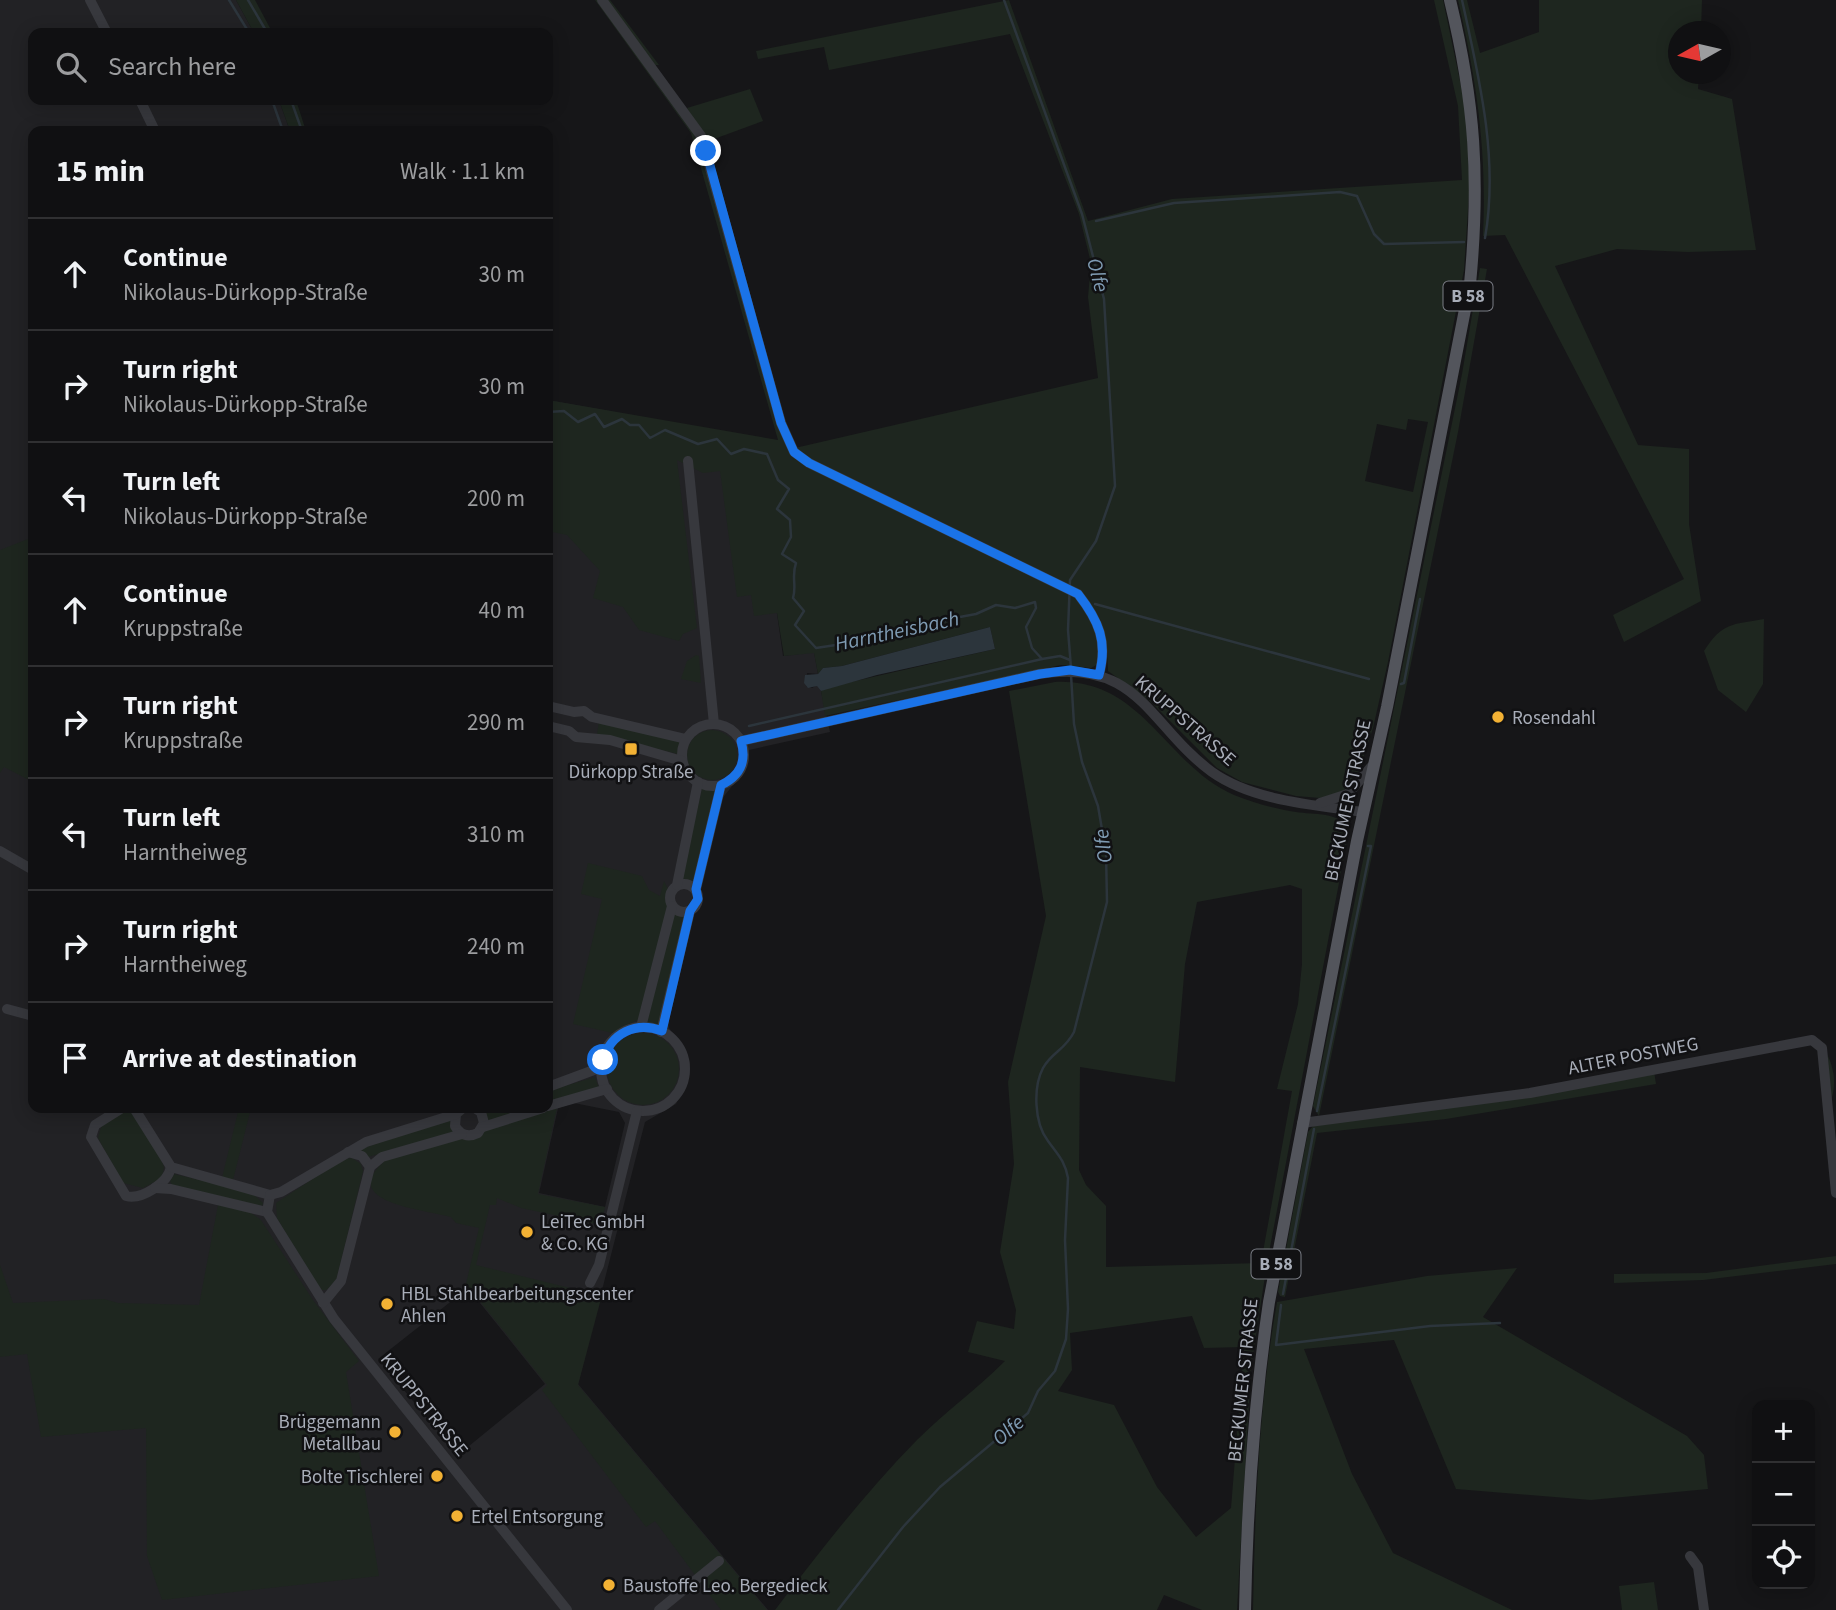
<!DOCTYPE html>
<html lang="en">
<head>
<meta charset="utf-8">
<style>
	:root { --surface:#101012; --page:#1e1e20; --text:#f1f3f6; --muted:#9c9d9f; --line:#303032 }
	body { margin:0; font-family:"Source Sans 3",sans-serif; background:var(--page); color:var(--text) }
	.controls { position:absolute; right:21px; bottom:21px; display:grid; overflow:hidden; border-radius:14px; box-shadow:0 4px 18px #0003 }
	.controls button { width:63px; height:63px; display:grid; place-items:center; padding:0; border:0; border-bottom:2px solid var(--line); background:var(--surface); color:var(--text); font:35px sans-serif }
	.compass { position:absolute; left:1668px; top:21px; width:63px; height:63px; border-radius:50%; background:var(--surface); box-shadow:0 4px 18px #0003; rotate:262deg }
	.stop { position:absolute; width:21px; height:21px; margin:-16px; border:5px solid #1a73e8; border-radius:50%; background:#fff }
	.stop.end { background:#1a73e8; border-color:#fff; box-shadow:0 2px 7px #0008 }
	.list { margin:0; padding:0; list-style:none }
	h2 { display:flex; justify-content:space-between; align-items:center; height:91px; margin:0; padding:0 28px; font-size:30px }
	h2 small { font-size:23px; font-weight:400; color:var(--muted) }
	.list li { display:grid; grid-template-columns:46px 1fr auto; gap:21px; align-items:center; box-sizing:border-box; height:112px; padding:0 28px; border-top:2px solid var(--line) }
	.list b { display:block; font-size:26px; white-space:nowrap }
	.list p { margin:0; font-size:23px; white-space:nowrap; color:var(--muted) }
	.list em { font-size:23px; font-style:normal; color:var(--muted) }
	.icon { flex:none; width:38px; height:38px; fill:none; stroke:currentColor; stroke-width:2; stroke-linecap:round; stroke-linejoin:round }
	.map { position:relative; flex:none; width:1836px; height:1610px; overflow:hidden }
	.search { position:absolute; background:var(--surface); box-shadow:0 4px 18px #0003; left:28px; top:28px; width:525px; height:77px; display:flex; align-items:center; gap:18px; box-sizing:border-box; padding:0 24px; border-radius:14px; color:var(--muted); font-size:26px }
	.panel { position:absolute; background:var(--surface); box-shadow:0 4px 18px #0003; left:28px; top:126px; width:525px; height:987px; border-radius:14px }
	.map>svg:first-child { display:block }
</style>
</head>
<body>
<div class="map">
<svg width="1836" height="1610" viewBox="0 0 1836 1610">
	<rect width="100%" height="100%" fill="#161618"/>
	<g fill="#222225" fill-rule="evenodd">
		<polygon points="0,0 236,0 254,33 33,33 33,100 279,100 290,131 33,131 33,622 0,575"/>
		<path d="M548,400L752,437L783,656L814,652L818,674L807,673L806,686L812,688L817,685L821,691L830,732L749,750L741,775L721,800L701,881V902L693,916L668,1020L669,1028L686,1051L690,1063L689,1077L676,1104L645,1122L578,1384L768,1610H0V712L28,726L33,711V1108H548ZM574,1103L619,1112L625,1123L605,1207L539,1193L558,1108ZM468,1288L545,1384L458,1455L378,1359Z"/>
	</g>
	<g fill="#1e261f" fill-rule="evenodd">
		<polygon points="236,0 255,0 270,28 254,33"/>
		<path d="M595,0H599L699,136L748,309L795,448L1098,378L1088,297L1091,263L1079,214L1010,34L829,70L824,47L758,59L756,51L1009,0L1088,221L1172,199L1462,180L1458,106L1434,0H1443L1465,105L1470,179L1464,270L1388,662L1373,728L1357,777L1346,790L1333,797L1320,798L1296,796L1242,782L1217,768L1151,702L1108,671L1107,646L1100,619L1095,621L1100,663L1091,668L1061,665L825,716L821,691L825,688L995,649L990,627L842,666L823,668L818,674L814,653L784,656L777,613L754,616L751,595L737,597L720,471L703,473L677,460L697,628L683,634L679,641L639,630L623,607L593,598L600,571L567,535L548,531V400L778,440L691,133ZM1408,419L1428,422L1413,492L1365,481L1377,424L1406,430Z"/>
		<polygon points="605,0 610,0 659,65 655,65"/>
		<path d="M1458,0H1467L1480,53L1539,32V0H1702L1701,31L1678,32V74H1699L1698,89L1732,99L1756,250L1688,252L1617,249L1555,266L1638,445L1689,449V524L1701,601L1624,642L1613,615L1684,579L1505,235L1483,236C1487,153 1477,82 1458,0Z"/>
		<polygon points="750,89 763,121 706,142 687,108"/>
		<polygon points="279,100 296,100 306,131 290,131"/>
		<polygon points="1480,268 1487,269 1458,432 1319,1116 1313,1106 1462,374"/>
		<polygon points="33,537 33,782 4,767 0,773 0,550"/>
		<path d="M1764,619L1763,684L1746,712L1718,690L1704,651C1723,622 1731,625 1764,619Z"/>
		<polygon points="696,655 699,656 701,683 681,679 687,661"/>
		<path d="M1055,682C1143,678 1165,765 1234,795C1254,803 1276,809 1296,812C1314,815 1339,811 1349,830L1267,1263L1251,1368L1237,1610H1202L1164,1595L1157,1610H775C820,1551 865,1493 917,1440C945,1412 977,1389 1005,1361L968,1352L977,1321L1014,1329L1016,1310L1000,1252L1014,1164L1008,1082L1046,916L1009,691ZM1290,885L1302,889V964L1298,1004L1277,1089L1292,1091L1261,1263L1106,1267V1206L1086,1185L1079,1170L1080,1067L1175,1082L1185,964L1197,902ZM1192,1316L1204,1348L1244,1347L1231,1508L1196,1537L1157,1487L1114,1405L1058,1391L1072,1370L1070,1333Z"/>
		<polygon points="599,722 680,741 678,754 597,734"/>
		<circle cx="712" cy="755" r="25"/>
		<polygon points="702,789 715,789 693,881 681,878"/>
		<polygon points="588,863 642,876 649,890 660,896 664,881 668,889 668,907 639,1019 613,1033 573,1024 602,899 581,894"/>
		<polygon points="673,913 685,915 658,1027 646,1025"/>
		<circle cx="643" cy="1069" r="36"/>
		<path d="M1828,1056C1836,1074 1836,1088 1829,1107Z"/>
		<polygon points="1654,1071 1656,1084 1446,1119 1317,1133 1285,1297 1280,1296 1278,1292 1308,1132 1313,1126"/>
		<polygon points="595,1077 599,1089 548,1104 548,1091"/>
		<polygon points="239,1108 251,1108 233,1180 222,1178"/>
		<polygon points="492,1108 535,1108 487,1122 483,1110"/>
		<path d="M557,1108L538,1194L605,1207L601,1225L521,1208L497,1198L496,1205H490L476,1265L570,1288C576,1305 588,1304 602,1295L578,1385L767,1610H721L655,1521L646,1527L542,1390L547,1385L466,1284L479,1228L456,1223L451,1217C421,1209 334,1202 388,1158Z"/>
		<polygon points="123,1112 131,1112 160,1156 164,1167 162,1178 143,1188 123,1183 98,1138 102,1124"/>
		<polygon points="450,1120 453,1132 368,1157 360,1149"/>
		<polygon points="352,1158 361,1164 363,1171 336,1281 326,1290 320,1290 277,1218 276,1203 343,1159"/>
		<polygon points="174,1174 251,1192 263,1203 262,1206 173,1187 170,1181"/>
		<polygon points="218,1205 250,1212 261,1220 313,1300 359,1361 346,1372 379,1576 162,1600 147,1556 146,1428 41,1437 27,1354 0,1357 0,1265 13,1303 104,1299 118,1303 199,1305"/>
		<polygon points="1836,1256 1836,1264 1703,1280 1614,1283 1614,1274 1706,1273"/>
		<path d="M1517,1268L1483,1317L1687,1436L1704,1455L1708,1489L1591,1500L1456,1489L1394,1340L1304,1349L1352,1474L1393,1553L1512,1610H1253C1255,1507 1259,1404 1277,1302L1427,1276Z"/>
		<polygon points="1654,1582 1658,1610 1622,1610 1619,1586"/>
	</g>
	<polygon fill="#2c353c" points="990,627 995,649 877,675 821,691 817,686 808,688 804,683 805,675 818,674 823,668 842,666"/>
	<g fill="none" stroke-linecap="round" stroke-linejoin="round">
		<g stroke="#2c353c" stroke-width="2.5">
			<polyline points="229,0 248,31"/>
			<polyline points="248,0 265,29"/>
			<polyline points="1004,0 1082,214 1104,299 1115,486 1096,541 1070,580 1068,630 1071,668"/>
			<path d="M1462,0C1479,77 1499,159 1485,238"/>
			<polyline points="272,100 283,131"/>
			<polyline points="291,100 302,131"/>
			<polyline points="1096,221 1174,203 1340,192 1357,196 1374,234 1384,244 1464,242"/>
			<path d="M548,412L564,411L578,422L595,414L604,427L622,419L630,425H639L650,438L665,430L698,444L717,439L731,454L744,449L767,454L778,480L789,489L777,509L790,520L791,537L782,554L796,563C791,577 797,585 793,598L804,611L795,625L816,648L862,641L874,635L900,629L935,627L949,619L976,614L996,605L1015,608L1035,602L1036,608L1026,627L1032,648L1042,659L1060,656L1070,660"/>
			<polyline points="1095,604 1369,679"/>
			<polyline points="1401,684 1404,683 1420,599"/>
			<polyline points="749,726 1042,659"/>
			<polyline points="1317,1111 1371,846 1368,846"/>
			<polyline points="1283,1294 1314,1129"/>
			<polyline points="1281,1305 1276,1345 1430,1326 1500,1323"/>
			<path d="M838,1610L903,1527L940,1487L1028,1413L1038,1391L1055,1371L1066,1339L1068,1309L1065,1240L1068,1178C1065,1161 1058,1155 1048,1141C1034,1123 1033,1087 1043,1068C1052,1052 1065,1050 1074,1032L1107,902L1106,853L1098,806L1082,762L1074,724L1071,675"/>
		</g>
		<g stroke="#37383d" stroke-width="10">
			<polyline points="90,0 107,33"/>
			<path d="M602,0L701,136L781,423L794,452L809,463L1078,594C1099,621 1108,642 1099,675"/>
			<polyline points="140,100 155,131"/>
			<polyline points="688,461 714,724"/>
			<polyline points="548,706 574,712 584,711 592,717 686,739"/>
			<circle cx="713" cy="755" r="31"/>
			<polyline points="548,726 569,731 576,737 610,740 682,761"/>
			<path d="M741,741L1039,674C1140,658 1148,725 1212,772C1253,801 1314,805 1363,812"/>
			<polyline points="1320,803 1348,794 1371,767"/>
			<polyline points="0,851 33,870"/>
			<circle cx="684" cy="898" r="14"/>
			<polyline points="677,885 698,782"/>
			<polyline points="696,889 721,785"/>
			<polyline points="7,1009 33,1016"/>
			<polyline points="641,1027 672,906"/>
			<circle cx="643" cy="1069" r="42"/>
			<polyline points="661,1032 690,911"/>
			<polyline points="548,1087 602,1067"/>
			<polyline points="548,1106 607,1089"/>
			<path d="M122,1108L95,1125L91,1137L126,1196C142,1200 168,1183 171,1167"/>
			<polyline points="134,1108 171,1167 270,1195"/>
			<path d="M463,1108L456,1114L455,1126C460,1135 468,1138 478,1133L484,1123L481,1112L475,1108"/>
			<polyline points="1302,1123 1530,1093 1812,1040 1822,1048 1836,1193"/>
			<polyline points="483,1127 543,1108"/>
			<polyline points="348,1152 362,1156 370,1167"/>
			<polyline points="155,1188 171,1189 267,1212"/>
			<polyline points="270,1195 267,1212 334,1319 567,1610"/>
			<polyline points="270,1195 281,1192 366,1142 456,1114"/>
			<polyline points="590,1283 599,1265 637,1111"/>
			<polyline points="323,1303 341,1281 370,1167 382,1157 462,1134"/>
			<polyline points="1690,1556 1698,1567 1704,1610"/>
			<polyline points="659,1610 719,1561"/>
		</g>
		<path stroke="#53555c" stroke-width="12" d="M1245,1610C1247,1507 1254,1404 1269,1302L1357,841L1387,707L1470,284C1480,179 1475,103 1450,0"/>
	</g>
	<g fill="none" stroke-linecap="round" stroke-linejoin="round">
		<path stroke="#1a73e8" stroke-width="9" d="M603,1060C611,1033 636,1021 662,1031L690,911L698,899L696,889L721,785C740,776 747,762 741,741L1040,674L1070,670L1099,675C1108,642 1099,621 1078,594L809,463L794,452L781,423L706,151"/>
	</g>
	<g fill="#f2b134" stroke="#111113" stroke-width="2.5">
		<circle cx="1498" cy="717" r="7"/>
		<rect x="624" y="742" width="14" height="14" rx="3.5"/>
		<circle cx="527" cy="1232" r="7"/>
		<circle cx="387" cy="1304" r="7"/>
		<circle cx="395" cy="1432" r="7"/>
		<circle cx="437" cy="1476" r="7"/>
		<circle cx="457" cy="1516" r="7"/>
		<circle cx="609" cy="1585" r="7"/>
	</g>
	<g text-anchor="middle" stroke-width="5" stroke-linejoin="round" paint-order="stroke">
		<g fill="#111113" stroke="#7b7e86" stroke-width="2">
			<rect x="1443.5" y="281.5" width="49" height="29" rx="5"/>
			<rect x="1251.5" y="1249.5" width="49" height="29" rx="5"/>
		</g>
		<g font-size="18" font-weight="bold" fill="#a8adb8">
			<text x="1468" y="302">B 58</text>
			<text x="1276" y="1270">B 58</text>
		</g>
		<g font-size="19" fill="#a8adb8" stroke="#111113" text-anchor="start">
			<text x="1512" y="724">Rosendahl</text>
			<text x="631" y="778" text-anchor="middle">Dürkopp Straße</text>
			<text x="541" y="1228">LeiTec GmbH<tspan x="541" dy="22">&amp; Co. KG</tspan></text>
			<text x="401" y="1300">HBL Stahlbearbeitungscenter<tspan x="401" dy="22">Ahlen</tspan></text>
			<text x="381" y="1428" text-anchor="end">Brüggemann<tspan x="381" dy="22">Metallbau</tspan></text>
			<text x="423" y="1483" text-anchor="end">Bolte Tischlerei</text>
			<text x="471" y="1523">Ertel Entsorgung</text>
			<text x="623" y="1592">Baustoffe Leo. Bergedieck</text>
		</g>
		<g font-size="19" fill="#a8adb8" stroke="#111113">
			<text transform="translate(1186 720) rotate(41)" y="7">KRUPPSTRASSE</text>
			<text transform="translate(1347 800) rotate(-78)" y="7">BECKUMER STRASSE</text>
			<text transform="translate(1633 1055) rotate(-11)" y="7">ALTER POSTWEG</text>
			<text transform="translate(1242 1380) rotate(-84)" y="7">BECKUMER STRASSE</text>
			<text transform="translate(425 1404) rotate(51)" y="7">KRUPPSTRASSE</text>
		</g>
		<g font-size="21" font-style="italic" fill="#7f9bb3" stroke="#111113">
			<text transform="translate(1098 275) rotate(76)" y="7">Olfe</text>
			<text transform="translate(897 631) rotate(-12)" y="7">Harntheisbach</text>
			<text transform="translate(1103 846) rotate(-97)" y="7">Olfe</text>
			<text transform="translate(1008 1430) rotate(-41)" y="7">Olfe</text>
		</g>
	</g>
</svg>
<div class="controls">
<button>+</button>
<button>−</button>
<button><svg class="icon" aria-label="locate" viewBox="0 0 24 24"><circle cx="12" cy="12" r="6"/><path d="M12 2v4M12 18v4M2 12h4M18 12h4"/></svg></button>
</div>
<svg class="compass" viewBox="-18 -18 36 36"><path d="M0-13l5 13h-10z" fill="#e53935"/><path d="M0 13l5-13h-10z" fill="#9c9d9f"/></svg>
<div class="stop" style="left:603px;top:1060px"></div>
<div class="stop end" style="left:706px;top:151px"></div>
<div class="search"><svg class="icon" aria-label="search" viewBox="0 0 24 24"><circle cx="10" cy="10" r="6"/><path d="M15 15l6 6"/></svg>Search here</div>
<section class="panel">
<h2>15 min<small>Walk · 1.1 km</small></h2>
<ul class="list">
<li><svg class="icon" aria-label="ahead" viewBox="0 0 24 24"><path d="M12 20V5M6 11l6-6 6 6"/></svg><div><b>Continue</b><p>Nikolaus-Dürkopp-Straße</p></div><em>30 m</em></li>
<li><svg class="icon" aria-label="right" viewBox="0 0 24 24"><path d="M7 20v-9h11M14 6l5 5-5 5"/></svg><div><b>Turn right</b><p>Nikolaus-Dürkopp-Straße</p></div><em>30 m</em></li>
<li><svg class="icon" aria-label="left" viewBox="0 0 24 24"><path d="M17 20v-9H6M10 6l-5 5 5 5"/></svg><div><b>Turn left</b><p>Nikolaus-Dürkopp-Straße</p></div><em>200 m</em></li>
<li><svg class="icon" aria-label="ahead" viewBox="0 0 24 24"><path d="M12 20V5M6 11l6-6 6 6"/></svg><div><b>Continue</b><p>Kruppstraße</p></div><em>40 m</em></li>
<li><svg class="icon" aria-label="right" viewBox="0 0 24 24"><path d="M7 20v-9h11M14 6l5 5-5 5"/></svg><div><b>Turn right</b><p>Kruppstraße</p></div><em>290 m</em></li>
<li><svg class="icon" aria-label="left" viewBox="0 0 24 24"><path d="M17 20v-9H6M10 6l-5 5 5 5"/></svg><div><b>Turn left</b><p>Harntheiweg</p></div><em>310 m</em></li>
<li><svg class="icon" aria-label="right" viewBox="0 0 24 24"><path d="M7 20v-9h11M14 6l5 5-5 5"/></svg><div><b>Turn right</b><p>Harntheiweg</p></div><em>240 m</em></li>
<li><svg class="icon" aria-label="arrive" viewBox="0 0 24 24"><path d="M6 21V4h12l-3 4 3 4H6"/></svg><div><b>Arrive at destination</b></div></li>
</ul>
</section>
</div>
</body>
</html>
